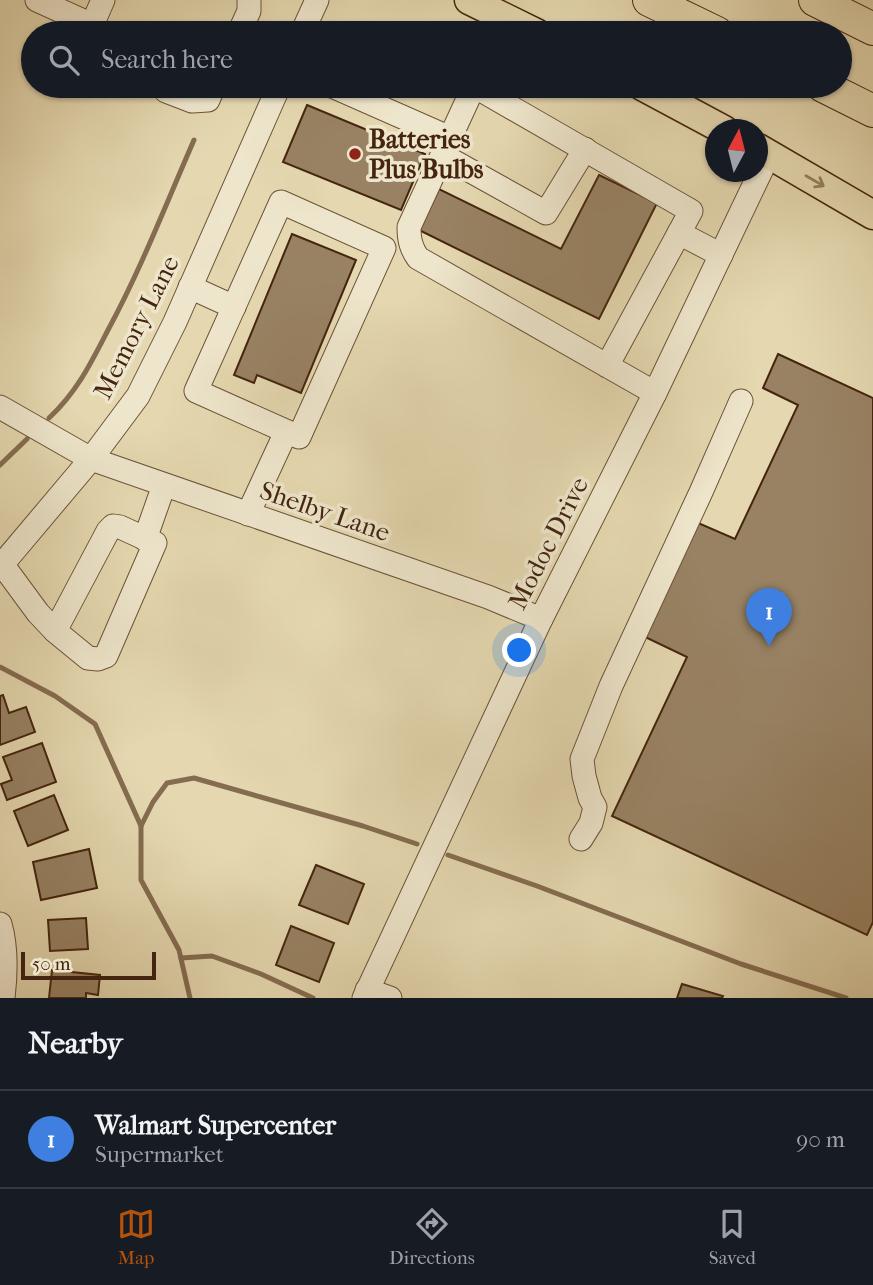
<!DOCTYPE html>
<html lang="en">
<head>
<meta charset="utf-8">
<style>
	:root { --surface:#171b24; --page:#242831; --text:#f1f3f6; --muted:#9ea1a6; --line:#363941; --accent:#b45309 }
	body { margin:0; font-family:"IM FELL French Canon",serif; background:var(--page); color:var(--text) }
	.compass { position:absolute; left:705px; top:119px; width:63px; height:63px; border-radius:50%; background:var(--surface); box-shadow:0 2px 5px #0004; rotate:7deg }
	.scale { position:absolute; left:21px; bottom:18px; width:135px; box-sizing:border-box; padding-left:7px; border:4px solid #452510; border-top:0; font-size:19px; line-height:24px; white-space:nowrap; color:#452510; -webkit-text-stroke:5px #eee6cc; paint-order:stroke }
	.you { position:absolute; left:520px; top:651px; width:24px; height:24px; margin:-18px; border:5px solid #fff; border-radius:50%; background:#1a73e8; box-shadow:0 0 0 10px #1a73e833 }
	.badge { display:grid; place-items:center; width:46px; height:46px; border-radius:50%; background:var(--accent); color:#fff; font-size:23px; font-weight:700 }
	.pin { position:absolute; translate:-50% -58px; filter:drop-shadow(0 2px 4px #0008) }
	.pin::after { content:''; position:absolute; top:37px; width:24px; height:21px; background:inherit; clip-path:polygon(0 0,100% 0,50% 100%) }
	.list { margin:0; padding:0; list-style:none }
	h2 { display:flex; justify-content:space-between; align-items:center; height:91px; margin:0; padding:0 28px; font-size:30px }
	h2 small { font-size:23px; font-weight:400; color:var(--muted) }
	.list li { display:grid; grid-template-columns:46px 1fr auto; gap:21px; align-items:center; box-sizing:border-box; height:98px; padding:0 28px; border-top:2px solid var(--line) }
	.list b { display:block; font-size:26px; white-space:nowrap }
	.list p { margin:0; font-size:23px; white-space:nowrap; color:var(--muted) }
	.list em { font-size:23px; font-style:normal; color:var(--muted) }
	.icon { flex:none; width:38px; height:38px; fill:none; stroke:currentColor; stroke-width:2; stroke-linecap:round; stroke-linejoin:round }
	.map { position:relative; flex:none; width:873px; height:998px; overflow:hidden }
	.search { position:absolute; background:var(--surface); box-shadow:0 2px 5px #0004; left:21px; right:21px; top:21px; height:77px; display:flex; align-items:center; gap:18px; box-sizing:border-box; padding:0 24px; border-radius:38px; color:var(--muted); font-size:26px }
	.sheet { height:189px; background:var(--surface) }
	nav { display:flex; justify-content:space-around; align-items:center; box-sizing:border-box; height:98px; border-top:2px solid var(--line); background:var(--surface); font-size:19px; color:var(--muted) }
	nav a { display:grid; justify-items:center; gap:4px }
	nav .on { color:var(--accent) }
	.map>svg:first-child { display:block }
</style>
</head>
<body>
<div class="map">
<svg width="873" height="998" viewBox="0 0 873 998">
	<rect width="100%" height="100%" fill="#e5d8b0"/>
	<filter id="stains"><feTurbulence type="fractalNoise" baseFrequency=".00286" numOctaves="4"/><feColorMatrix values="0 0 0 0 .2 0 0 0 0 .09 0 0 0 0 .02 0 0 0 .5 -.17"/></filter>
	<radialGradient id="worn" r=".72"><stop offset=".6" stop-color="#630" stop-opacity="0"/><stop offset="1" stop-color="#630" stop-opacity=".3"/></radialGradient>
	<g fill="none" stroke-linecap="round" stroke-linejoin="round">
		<g stroke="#856c50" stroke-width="5">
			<path d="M49,418C77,392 91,363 108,330C141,269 166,204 194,140"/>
			<polyline points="0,465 27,439"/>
			<polyline points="0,667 55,696 95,724 141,826 141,880 179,950 190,998"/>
			<polyline points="141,826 153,802 167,783 194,778 363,826 417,844"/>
			<polyline points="448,855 537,886 741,964 846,998"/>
			<polyline points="181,958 212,956 261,974 313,998"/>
		</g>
	</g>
	<g fill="#988263" stroke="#452510" stroke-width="2">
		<polygon points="307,105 425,154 401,210 283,162"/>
		<polygon points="599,175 657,203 599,319 419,230 439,189 561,249"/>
		<polygon points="292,234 356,260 301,393 257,375 254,383 234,375"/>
		<polygon points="778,354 873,398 873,922 867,935 612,816 687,657 643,636 696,522 735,539 798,405 763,388"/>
		<polygon points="3,695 9,713 26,707 35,732 0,745 0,696"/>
		<polygon points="42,743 56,782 7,800 1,784 12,780 3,757"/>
		<polygon points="54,795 68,830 28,846 14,811"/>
		<polygon points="89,849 97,888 41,900 33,862"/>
		<polygon points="316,865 364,884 348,924 299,905"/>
		<polygon points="86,918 88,949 50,951 48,920"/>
		<polygon points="291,926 334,943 319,982 276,965"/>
		<polygon points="52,970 100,975 98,995 86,993 86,998 49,998"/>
		<polygon points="682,984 723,996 722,998 677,998"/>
	</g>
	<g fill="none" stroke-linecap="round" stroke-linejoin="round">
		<defs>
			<g id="minor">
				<polyline points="37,0 92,25 103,0"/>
				<polyline points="239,33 249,11 249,0"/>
				<polyline points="302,33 317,0"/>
				<polyline points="332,86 450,138"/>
				<polyline points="166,91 192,101 208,100 214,86"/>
				<polyline points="442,155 546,213 585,149"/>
				<polygon points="281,202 384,248 299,437 196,391"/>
				<polyline points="679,233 721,255"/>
				<polyline points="190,287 234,307"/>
				<path d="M607,366L691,211L474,86L409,227C409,240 411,248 418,258L655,393"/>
				<polyline points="0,407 91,459 488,597 541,619"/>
				<polyline points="248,514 286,432"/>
				<polyline points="145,539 164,485"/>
				<polyline points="2,564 38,613 55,631 88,658 98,659 106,656 155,543 120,527 113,526 108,531 55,631"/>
				<polyline points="0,567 91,459 138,396 175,322 279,86"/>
				<polyline points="581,839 591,823 595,807 590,798 584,776 582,759 611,686 701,492 741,401"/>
				<path d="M0,924C7,948 6,973 3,998"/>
				<polyline points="367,990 390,998"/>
				<polyline points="364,998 541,619 655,393 769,154"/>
			</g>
			<g id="major">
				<polyline points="469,0 536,33"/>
				<polyline points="642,86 724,130"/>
				<polyline points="758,148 873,215"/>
			</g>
			<g id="highway">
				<polyline points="649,0 717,33"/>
				<polyline points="815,0 873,29"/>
				<polyline points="823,86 873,111"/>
			</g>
		</defs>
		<use href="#minor" stroke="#6d5238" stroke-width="25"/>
		<use href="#major" stroke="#452510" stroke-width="31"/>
		<use href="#highway" stroke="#452510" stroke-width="34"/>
		<use href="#minor" stroke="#eee6cc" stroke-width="23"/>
		<use href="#major" stroke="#e5d8b0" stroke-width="28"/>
		<use href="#highway" stroke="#e5d8b0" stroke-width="32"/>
	</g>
	<defs><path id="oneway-shaft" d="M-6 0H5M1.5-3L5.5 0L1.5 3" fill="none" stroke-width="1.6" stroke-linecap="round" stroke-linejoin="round" transform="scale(1.75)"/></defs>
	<use stroke="#957e60" href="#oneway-shaft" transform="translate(815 181) rotate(30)"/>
	<circle fill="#8f2418" stroke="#eee6cc" stroke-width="2.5" cx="355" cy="154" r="7"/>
	<g text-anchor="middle" stroke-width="7" stroke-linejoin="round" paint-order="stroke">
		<g font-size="26" font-weight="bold" fill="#452510" stroke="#eee6cc" text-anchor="start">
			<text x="369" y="148">Batteries<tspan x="369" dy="30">Plus Bulbs</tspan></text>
		</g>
		<g font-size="26" fill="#452510" stroke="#eee6cc">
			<text transform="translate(136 327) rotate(-63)" y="9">Memory Lane</text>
			<text transform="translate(325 511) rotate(19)" y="9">Shelby Lane</text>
			<text transform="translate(548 543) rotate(-63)" y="9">Modoc Drive</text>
		</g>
	</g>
	<rect width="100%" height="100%" filter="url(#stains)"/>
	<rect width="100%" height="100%" fill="url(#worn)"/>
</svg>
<svg class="compass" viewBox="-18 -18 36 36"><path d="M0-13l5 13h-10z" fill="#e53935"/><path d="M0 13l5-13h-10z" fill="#9ea1a6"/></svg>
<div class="scale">50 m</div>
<div class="you"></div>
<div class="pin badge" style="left:769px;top:646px;background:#3f7fe0">1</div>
<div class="search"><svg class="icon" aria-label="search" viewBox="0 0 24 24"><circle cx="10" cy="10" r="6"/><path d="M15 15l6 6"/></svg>Search here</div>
</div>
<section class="sheet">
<h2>Nearby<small></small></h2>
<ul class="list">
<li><span class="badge" style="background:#3f7fe0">1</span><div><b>Walmart Supercenter</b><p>Supermarket</p></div><em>90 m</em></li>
</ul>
</section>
<nav>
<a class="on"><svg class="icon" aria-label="map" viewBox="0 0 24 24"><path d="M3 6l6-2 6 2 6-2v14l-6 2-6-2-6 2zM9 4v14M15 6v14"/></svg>Map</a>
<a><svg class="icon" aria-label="directions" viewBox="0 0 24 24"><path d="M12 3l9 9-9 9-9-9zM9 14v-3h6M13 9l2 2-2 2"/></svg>Directions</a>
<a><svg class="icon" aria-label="saved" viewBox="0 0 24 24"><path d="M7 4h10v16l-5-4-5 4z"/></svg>Saved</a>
</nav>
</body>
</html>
